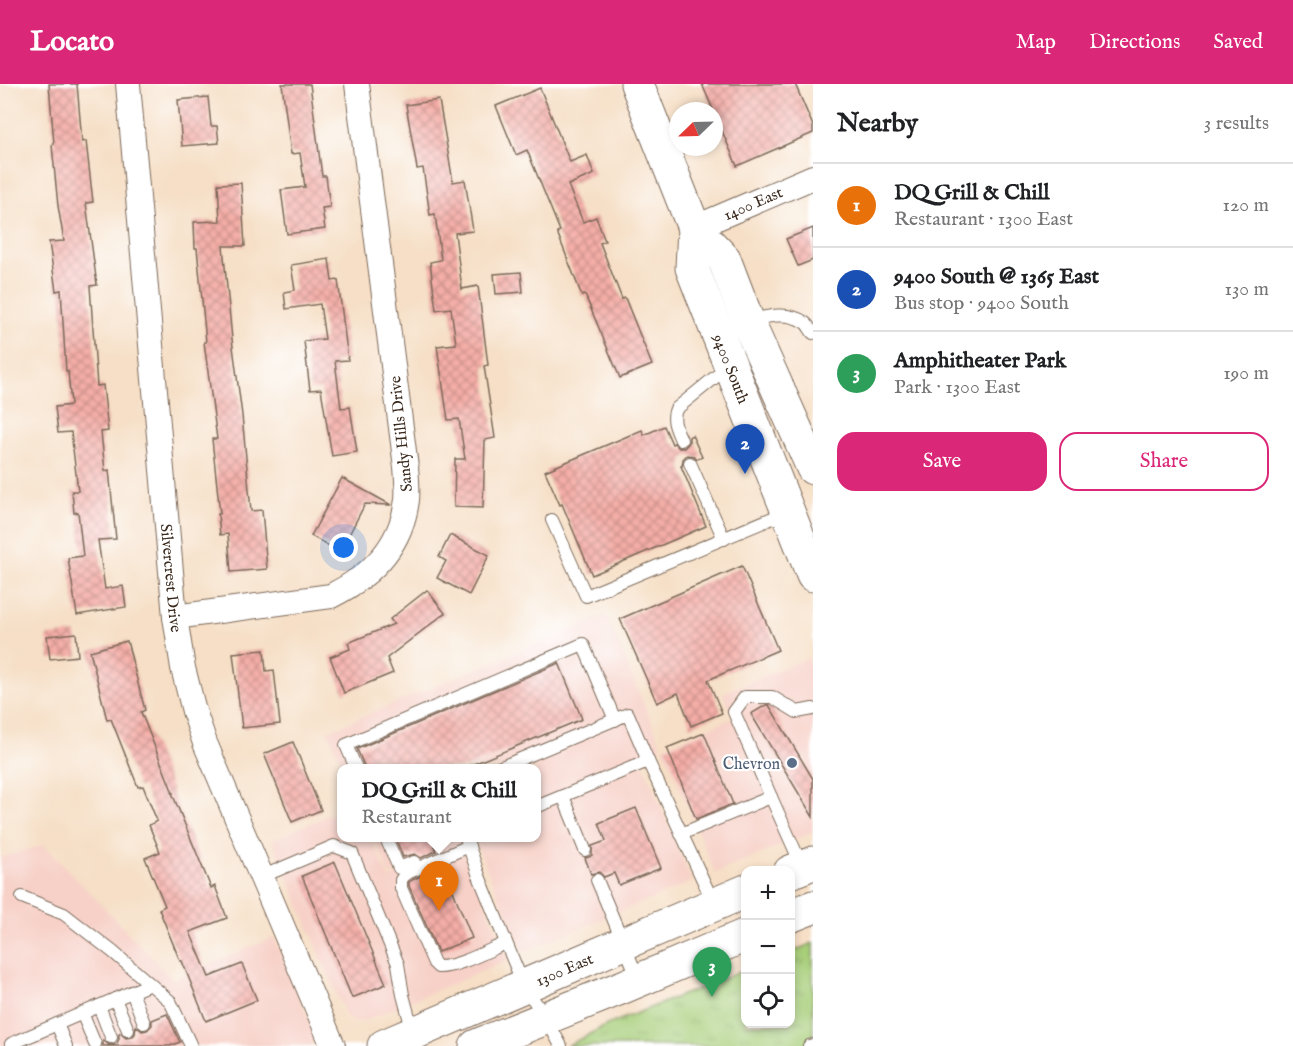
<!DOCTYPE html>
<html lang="en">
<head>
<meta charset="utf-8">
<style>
	:root { --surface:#fff; --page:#f2f2f2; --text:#202124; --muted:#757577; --line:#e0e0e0; --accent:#db2777 }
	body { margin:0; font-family:"IM FELL English",serif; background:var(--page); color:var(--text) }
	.controls { position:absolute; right:18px; bottom:18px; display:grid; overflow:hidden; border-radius:12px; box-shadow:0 3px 9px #0003 }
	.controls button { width:54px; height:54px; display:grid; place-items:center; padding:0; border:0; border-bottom:2px solid var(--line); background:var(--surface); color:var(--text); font:30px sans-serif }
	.compass { position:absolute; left:669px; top:18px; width:54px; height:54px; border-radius:50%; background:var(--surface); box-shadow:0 3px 9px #0003; rotate:247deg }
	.you { position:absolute; left:344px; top:464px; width:21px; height:21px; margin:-15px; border:4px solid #fff; border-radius:50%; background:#1a73e8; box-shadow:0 0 0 9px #1a73e833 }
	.badge { display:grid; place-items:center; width:39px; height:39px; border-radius:50%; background:var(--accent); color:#fff; font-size:20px; font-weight:700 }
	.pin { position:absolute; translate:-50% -50px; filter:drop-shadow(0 2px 3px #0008) }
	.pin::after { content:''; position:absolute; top:32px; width:21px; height:18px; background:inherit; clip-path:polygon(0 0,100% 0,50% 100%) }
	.popup { position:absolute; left:337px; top:680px; width:204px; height:78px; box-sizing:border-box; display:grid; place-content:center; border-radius:12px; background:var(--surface); filter:drop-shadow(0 2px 4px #0005); font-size:20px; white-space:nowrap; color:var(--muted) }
	.popup b { font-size:22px; color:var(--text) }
	.popup::after { content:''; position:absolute; left:50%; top:100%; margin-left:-12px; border:12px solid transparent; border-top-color:var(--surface) }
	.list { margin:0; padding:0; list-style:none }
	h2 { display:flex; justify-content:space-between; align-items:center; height:78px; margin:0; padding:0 24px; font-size:26px }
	h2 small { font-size:20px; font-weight:400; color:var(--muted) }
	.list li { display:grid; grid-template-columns:39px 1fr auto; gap:18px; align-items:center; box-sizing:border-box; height:84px; padding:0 24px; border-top:2px solid var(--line) }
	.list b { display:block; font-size:22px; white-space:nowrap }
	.list p { margin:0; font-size:20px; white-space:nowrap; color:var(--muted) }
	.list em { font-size:20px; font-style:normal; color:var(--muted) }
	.actions { display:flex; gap:12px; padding:18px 24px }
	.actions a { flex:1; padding:14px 0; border:2px solid var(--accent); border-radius:18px; text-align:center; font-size:21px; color:var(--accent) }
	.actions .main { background:var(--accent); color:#fff }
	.icon { flex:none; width:33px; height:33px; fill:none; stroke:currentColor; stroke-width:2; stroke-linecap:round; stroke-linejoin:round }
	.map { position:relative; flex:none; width:813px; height:962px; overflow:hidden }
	header { display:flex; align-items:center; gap:36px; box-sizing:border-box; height:84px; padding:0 30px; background:var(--accent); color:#fff }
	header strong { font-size:28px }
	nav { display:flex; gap:33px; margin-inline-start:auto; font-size:21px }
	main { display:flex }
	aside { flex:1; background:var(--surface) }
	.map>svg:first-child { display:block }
</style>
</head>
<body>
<header>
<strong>Locato</strong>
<nav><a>Map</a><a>Directions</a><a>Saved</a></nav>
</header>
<main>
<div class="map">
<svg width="813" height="962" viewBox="0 0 813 962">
	<defs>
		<pattern id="park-tufts" width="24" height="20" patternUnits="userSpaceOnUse" patternTransform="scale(1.5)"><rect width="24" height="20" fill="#a7ce79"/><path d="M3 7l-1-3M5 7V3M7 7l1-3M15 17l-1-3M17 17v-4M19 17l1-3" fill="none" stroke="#91b168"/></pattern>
		<pattern id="building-cross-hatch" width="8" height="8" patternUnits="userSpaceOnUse" patternTransform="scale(1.5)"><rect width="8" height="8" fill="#f5aea8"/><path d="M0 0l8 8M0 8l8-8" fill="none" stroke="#c88e88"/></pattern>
	</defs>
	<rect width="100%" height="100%" fill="#fff"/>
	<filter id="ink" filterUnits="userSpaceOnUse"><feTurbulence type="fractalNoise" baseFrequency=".0167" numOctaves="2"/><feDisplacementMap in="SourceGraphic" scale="12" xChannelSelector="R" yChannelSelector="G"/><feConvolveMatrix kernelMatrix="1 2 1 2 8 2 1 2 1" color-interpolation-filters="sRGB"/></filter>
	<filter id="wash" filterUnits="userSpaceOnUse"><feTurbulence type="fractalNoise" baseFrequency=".008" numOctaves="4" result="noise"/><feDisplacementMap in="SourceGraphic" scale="24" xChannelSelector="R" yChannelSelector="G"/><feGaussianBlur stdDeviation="1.35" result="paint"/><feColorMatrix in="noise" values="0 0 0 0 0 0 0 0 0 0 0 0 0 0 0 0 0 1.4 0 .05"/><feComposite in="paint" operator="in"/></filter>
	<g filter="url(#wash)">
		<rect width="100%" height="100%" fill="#f6dfc6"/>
		<g fill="#f7d1c8">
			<polygon points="606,531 662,663 640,672 692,798 522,868 474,755 390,791 374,754 536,754 536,684 344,684 328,647"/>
			<polygon points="808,574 813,585 813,748 715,789 663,663 733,634 723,609"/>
			<polygon points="341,726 342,754 371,754 389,794 461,763 509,876 364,937 352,938 346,932 272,756"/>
			<polygon points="44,761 173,896 274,853 313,946 314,954 311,962 0,962 0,774"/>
		</g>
		<polygon fill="url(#park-tufts)" stroke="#717c4c" stroke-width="1.5" points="813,859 813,962 567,962 607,941 745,886 746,940 790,940 791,868"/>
		<g id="blocks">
			<g fill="url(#building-cross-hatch)">
				<polygon points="49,0 77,0 82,58 86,57 93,118 86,119 97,201 90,202 97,302 103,301 108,347 101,348 105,387 109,386 116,455 98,456 105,505 123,502 126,523 77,531 68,474 83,472 78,428 74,429 72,407 78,407 71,348 58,349 55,323 71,321 68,287 66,287 61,206 56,207 49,158 64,157 58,122 52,61 54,60"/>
				<polygon points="282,0 310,0 322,92 326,92 330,123 322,124 325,145 287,150 281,106 305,103 300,69 291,70"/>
				<polygon points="702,0 795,0 813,42 813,49 737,82"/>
				<polygon points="540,4 570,78 587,71 594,90 568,101 583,138 596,133 605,157 600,159 622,215 625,214 652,281 620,294 585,211 582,212 557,148 560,147 527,66 516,71 496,22"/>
				<polygon points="208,13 211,42 217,42 219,59 182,62 178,16"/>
				<polygon points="439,16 453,98 465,96 473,147 455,149 462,205 478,202 488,281 484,282 495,354 485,356 483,424 454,423 455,375 465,375 459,335 448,336 437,262 456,260 451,224 436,226 430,178 441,176 435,130 430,131 423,84 417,85 406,21"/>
				<polygon points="241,99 245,162 223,162 232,255 242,331 251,427 262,426 267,485 231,488 228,450 220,451 218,430 220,430 212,355 217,355 204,258 206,258 197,164 195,164 194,138 220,137 218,100"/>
				<polygon points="813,144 813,176 798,182 786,155"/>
				<polygon points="329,175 332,197 338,196 348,276 335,277 341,324 350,323 357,368 332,372 321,305 310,306 304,257 325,255 320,220 286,225 284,208 295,206 291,181"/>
				<polygon points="521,188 523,208 496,210 494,190"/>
				<polygon points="664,342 672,360 674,359 679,364 684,364 687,361 689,358 689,353 692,351 702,373 697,375 694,372 687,371 683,375 682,382 681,382 706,442 592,491 562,420 560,421 545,387 642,346 644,351"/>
				<polygon points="342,394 391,421 365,420 340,468 311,452"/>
				<polygon points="450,451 489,471 469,511 437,494 446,477 439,473"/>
				<polygon points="742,482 778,566 708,596 722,629 691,642 678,609 657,619 620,535"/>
				<polygon points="427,506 445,529 387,574 393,589 344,609 330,573 350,565 348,559 394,540 390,535"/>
				<polygon points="76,549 78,572 50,575 47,552"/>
				<polygon points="127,557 145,626 141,628 173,709 172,709 211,804 215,802 227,834 190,848 209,893 242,880 257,916 206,937 182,877 180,877 159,825 165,822 145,774 160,768 149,741 157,737 143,702 138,703 111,635 107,636 90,567"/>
				<polygon points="264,566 266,587 274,586 280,640 242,644 233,569"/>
				<polygon points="559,579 582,635 464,684 365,684 357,665"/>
				<polygon points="766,621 769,621 813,695 813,733 751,630"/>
				<polygon points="704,649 733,720 696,735 667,664"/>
				<polygon points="293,658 321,726 292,738 264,670"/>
				<polygon points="636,724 661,784 619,801 614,789 604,793 599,788 591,790 585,774 589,773 592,771 592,762 606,757 599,739"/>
				<polygon points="395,753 431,753 436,767 421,774 415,770 403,773"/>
				<polygon points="335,778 386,900 352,914 302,792"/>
				<polygon points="443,782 472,854 438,868 409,802 409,798 412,796"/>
				<polygon points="167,930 180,958 170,962 103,962 103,956 109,961 113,961 117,959 119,955 119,950 120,949 126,954 132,953 135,950 136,942 142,947 147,946 152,941 152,936"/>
			</g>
		</g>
	</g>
	<g filter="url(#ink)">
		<use href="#blocks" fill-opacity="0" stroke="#7c6959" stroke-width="1.5"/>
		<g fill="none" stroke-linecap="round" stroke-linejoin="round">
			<defs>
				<g id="lane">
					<path d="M750,237C767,232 788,227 804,238C808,240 810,245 813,249"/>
					<path d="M681,356C677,346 671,336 676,325L729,282"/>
					<polyline points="690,379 724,455"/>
					<polyline points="552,436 586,512 787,428"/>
					<polyline points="356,684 346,661 583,560 615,636"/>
					<polyline points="499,684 628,630 648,677"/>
					<polyline points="563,712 585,766"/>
					<polyline points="771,713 734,628 745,613 772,613 797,628 813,625"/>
					<polyline points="536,723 648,677 714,820"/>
					<polyline points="681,750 771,713 802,782"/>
					<polyline points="386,754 399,784 414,778"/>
					<polyline points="466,754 479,792 514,878 524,902 546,934 561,962"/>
					<path d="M469,762L405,790L401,796V804L434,879L438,883C456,884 489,866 506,859"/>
					<polyline points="261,793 334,762 352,769 398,880 403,911 413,948"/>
					<polyline points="597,796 638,894"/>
					<polyline points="22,813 64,830 113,868 150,900"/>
					<polyline points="132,908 144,939"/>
					<polyline points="115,915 128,946"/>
					<polyline points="99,922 111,953"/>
					<polyline points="82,929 95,960"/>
					<polyline points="57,940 66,962"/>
					<polyline points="12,962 11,960 150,900 170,917 191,962"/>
					<polyline points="809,962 813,961"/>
				</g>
				<g id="street">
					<path id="s1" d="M128,0L175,533L183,584L194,627L205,659L333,962"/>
					<path id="s2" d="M694,144L813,93"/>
					<path d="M175,533L331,512C371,492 401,463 407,416C408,406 407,394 406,383L357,0"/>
				</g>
				<g id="primary">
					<polyline points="637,0 694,144 724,175 748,238 813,384"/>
					<path id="s3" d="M694,144L692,184L813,491"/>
					<polyline points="790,788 813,779"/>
					<polyline points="790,832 813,823"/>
					<path id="s4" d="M384,962L746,807"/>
					<polyline points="476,962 623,903 746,851"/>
				</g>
			</defs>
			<use href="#lane" stroke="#7c6959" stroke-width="14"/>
			<use href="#street" stroke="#7c6959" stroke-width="26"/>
			<use href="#primary" stroke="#7c6959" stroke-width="35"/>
			<use href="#lane" stroke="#fff" stroke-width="12"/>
			<use href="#street" stroke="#fff" stroke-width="24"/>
			<use href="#primary" stroke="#fff" stroke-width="33"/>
		</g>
	</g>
	<circle fill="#5c6f8a" stroke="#fff" stroke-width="2" cx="792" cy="679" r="6"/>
	<g text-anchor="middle" stroke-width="4.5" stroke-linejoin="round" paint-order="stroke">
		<g font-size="16" fill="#3b2a1e" stroke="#fff">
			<text dy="6" stroke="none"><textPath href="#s2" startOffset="64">1400 East</textPath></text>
			<text dy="6" stroke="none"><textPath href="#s3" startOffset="148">9400 South</textPath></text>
			<text transform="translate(400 350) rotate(-96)" y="6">Sandy Hills Drive</text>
			<text dy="6" stroke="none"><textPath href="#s1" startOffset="496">Silvercrest Drive</textPath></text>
			<text dy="6" stroke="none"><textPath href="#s4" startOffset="196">1300 East</textPath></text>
		</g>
		<g font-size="16" fill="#4e5e75" stroke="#fff" text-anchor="end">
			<text x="780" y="685">Chevron</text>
		</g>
	</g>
</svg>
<div class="controls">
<button>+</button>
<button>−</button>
<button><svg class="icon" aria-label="locate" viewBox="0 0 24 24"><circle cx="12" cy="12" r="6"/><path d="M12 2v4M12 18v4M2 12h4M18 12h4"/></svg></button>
</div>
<svg class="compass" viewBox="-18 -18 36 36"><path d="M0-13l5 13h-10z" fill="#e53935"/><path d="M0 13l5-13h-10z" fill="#757577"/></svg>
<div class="you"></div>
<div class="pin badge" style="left:439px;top:827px;background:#e8710a">1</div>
<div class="popup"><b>DQ Grill &amp; Chill</b>Restaurant</div>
<div class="pin badge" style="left:745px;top:390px;background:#1a4fb4">2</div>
<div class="pin badge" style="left:712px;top:913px;background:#2e9e5b">3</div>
</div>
<aside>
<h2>Nearby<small>3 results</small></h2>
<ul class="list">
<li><span class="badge" style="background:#e8710a">1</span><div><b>DQ Grill &amp; Chill</b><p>Restaurant · 1300 East</p></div><em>120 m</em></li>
<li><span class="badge" style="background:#1a4fb4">2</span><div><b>9400 South @ 1365 East</b><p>Bus stop · 9400 South</p></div><em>130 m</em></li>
<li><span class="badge" style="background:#2e9e5b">3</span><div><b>Amphitheater Park</b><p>Park · 1300 East</p></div><em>190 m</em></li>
</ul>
<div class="actions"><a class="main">Save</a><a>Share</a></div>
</aside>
</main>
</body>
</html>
